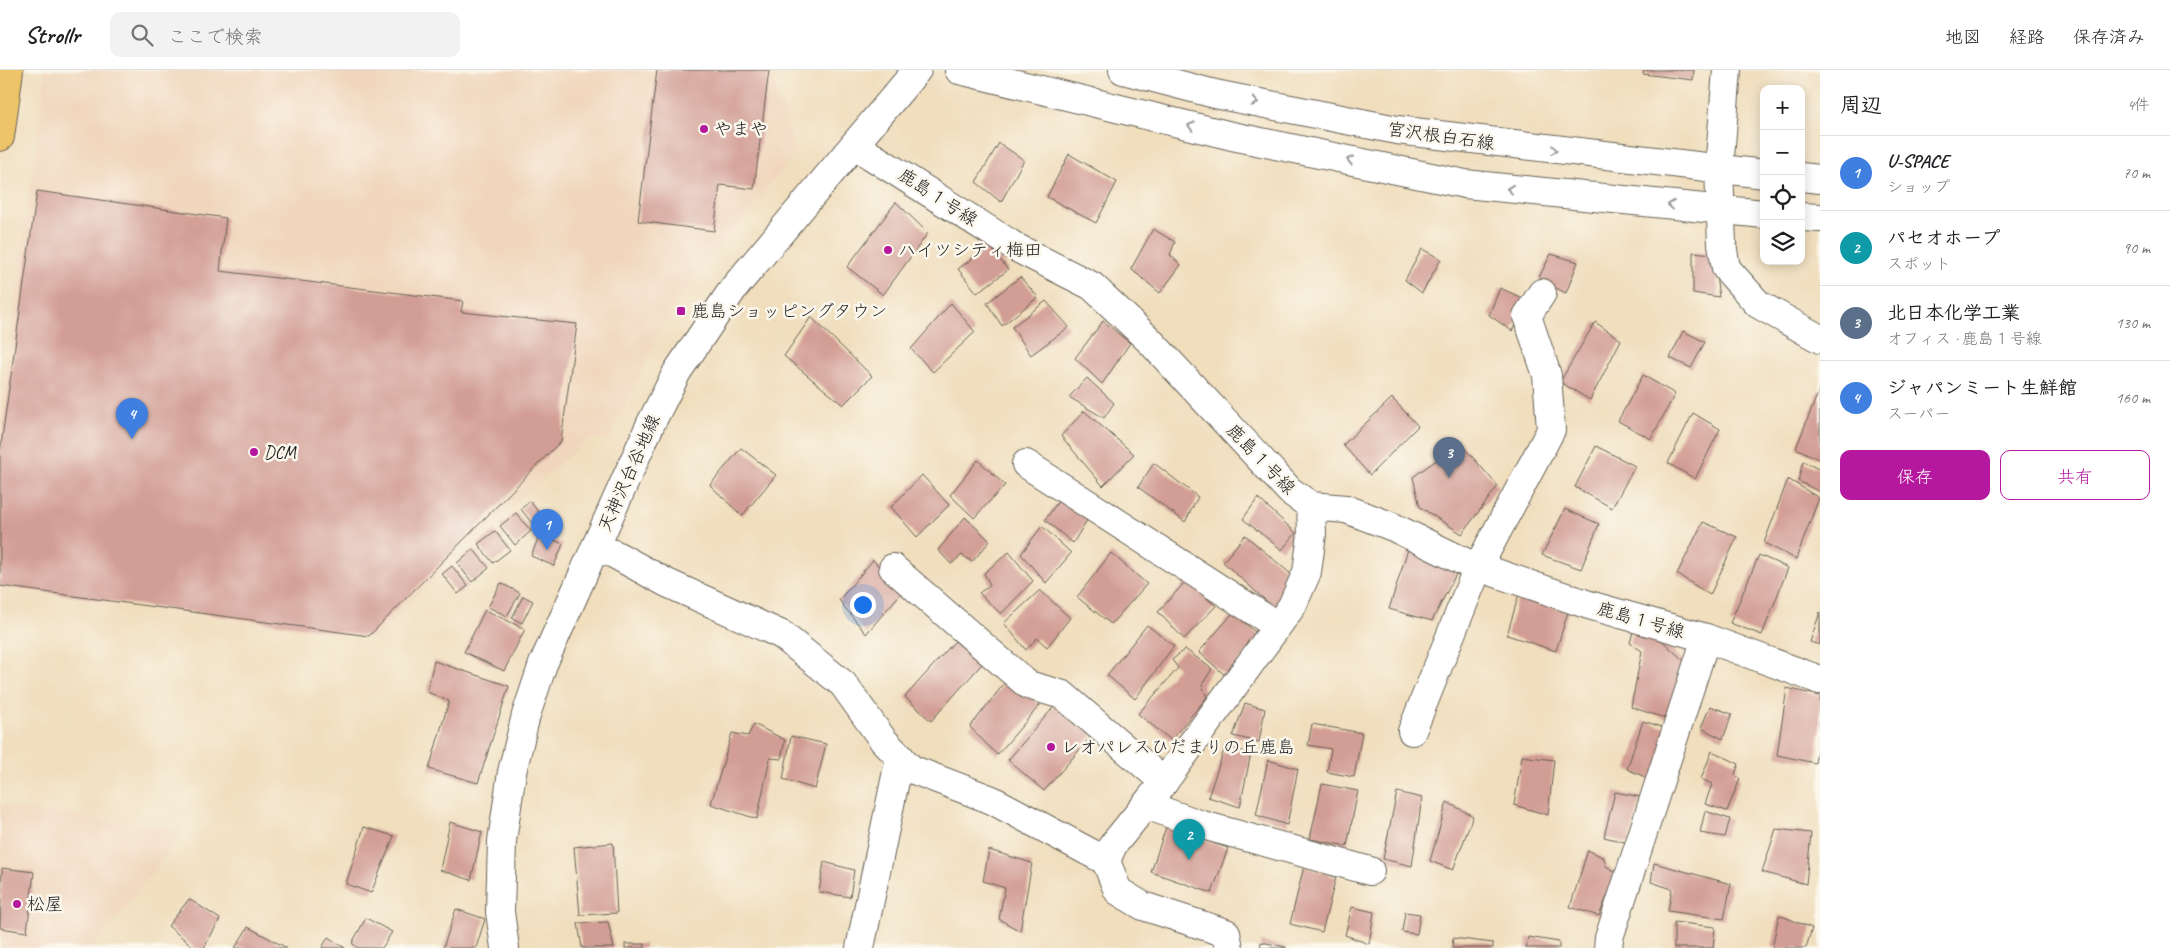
<!DOCTYPE html>
<html lang="ja">
<head>
<meta charset="utf-8">
<style>
	:root { --surface:#fff; --page:#f2f2f2; --text:#202124; --muted:#757577; --line:#e0e0e0; --accent:#b5179e }
	body { margin:0; font-family:Caveat,"Klee One",sans-serif; background:var(--page); color:var(--text) }
	.controls { position:absolute; right:15px; top:15px; display:grid; overflow:hidden; border-radius:10px; box-shadow:0 2px 12px #0003 }
	.controls button { width:45px; height:45px; display:grid; place-items:center; padding:0; border:0; border-bottom:1px solid var(--line); background:var(--surface); color:var(--text); font:25px sans-serif }
	.you { position:absolute; left:862px; top:534px; width:18px; height:18px; margin:-12px; border:4px solid #fff; border-radius:50%; background:#1a73e8; box-shadow:0 0 0 8px #1a73e833 }
	.badge { display:grid; place-items:center; width:32px; height:32px; border-radius:50%; background:var(--accent); color:#fff; font-size:16px; font-weight:700 }
	.pin { position:absolute; translate:-50% -41px; filter:drop-shadow(0 1px 2px #0008) }
	.pin::after { content:''; position:absolute; top:26px; width:18px; height:15px; background:inherit; clip-path:polygon(0 0,100% 0,50% 100%) }
	.list { margin:0; padding:0; list-style:none }
	h2 { display:flex; justify-content:space-between; align-items:center; height:65px; margin:0; padding:0 20px; font-size:21px }
	h2 small { font-size:16px; font-weight:400; color:var(--muted) }
	.list li { display:grid; grid-template-columns:32px 1fr auto; gap:15px; align-items:center; box-sizing:border-box; height:75px; padding:0 20px; border-top:1px solid var(--line) }
	.list b { display:block; font-size:19px; white-space:nowrap }
	.list p { margin:0; font-size:16px; white-space:nowrap; color:var(--muted) }
	.list em { font-size:16px; font-style:normal; color:var(--muted) }
	.actions { display:flex; gap:10px; padding:15px 20px }
	.actions a { flex:1; padding:11px 0; border:1px solid var(--accent); border-radius:10px; text-align:center; font-size:18px; color:var(--accent) }
	.actions .main { background:var(--accent); color:#fff }
	.icon { flex:none; width:28px; height:28px; fill:none; stroke:currentColor; stroke-width:2; stroke-linecap:round; stroke-linejoin:round }
	.map { position:relative; flex:none; width:1820px; height:878px; overflow:hidden }
	header { display:flex; align-items:center; gap:30px; box-sizing:border-box; height:70px; padding:0 25px; background:var(--surface); border-bottom:1px solid var(--line) }
	header strong { font-size:24px }
	nav { display:flex; gap:28px; margin-inline-start:auto; font-size:18px }
	.search { width:350px; height:45px; background:var(--page); display:flex; align-items:center; gap:12px; box-sizing:border-box; padding:0 18px; border-radius:10px; color:var(--muted); font-size:19px }
	main { display:flex }
	aside { flex:1; background:var(--surface) }
	.map>svg:first-child { display:block }
</style>
</head>
<body>
<header>
<strong>Strollr</strong>
<div class="search"><svg class="icon" aria-label="search" viewBox="0 0 24 24"><circle cx="10" cy="10" r="6"/><path d="M15 15l6 6"/></svg>ここで検索</div>
<nav><a>地図</a><a>経路</a><a>保存済み</a></nav>
</header>
<main>
<div class="map">
<svg width="1820" height="878" viewBox="0 0 1820 878">
	<rect width="100%" height="100%" fill="#fbf7ec"/>
	<filter id="ink" filterUnits="userSpaceOnUse"><feTurbulence type="fractalNoise" baseFrequency=".02" numOctaves="2"/><feDisplacementMap in="SourceGraphic" scale="10" xChannelSelector="R" yChannelSelector="G"/><feConvolveMatrix kernelMatrix="1 2 1 2 8 2 1 2 1" color-interpolation-filters="sRGB"/></filter>
	<filter id="wash" filterUnits="userSpaceOnUse"><feTurbulence type="fractalNoise" baseFrequency=".0096" numOctaves="4" result="noise"/><feDisplacementMap in="SourceGraphic" scale="20" xChannelSelector="R" yChannelSelector="G"/><feGaussianBlur stdDeviation="1.12" result="paint"/><feColorMatrix in="noise" values="0 0 0 0 0 0 0 0 0 0 0 0 0 0 0 0 0 1.4 0 .05"/><feComposite in="paint" operator="in"/></filter>
	<g filter="url(#wash)">
		<rect width="100%" height="100%" fill="#f0debd"/>
		<g fill="#f0d6bc">
			<polygon points="46,0 757,0 772,3 796,83 675,232 609,369 589,368 456,486 373,569 0,517 0,342"/>
			<polygon points="0,735 184,761 93,878 0,878"/>
		</g>
		<g id="blocks">
			<g fill="#d29d94">
				<polygon points="657,0 769,0 754,119 720,115 714,161 638,151"/>
				<polygon points="1644,0 1694,0 1693,10 1643,4"/>
				<polygon points="999,73 1024,90 1001,132 976,112"/>
				<polygon points="1069,84 1117,112 1096,153 1047,127"/>
				<polygon points="37,121 226,148 220,201 463,231 461,242 577,254 561,371 369,566 0,516 0,382"/>
				<polygon points="896,132 928,163 883,225 847,197"/>
				<polygon points="1153,159 1175,172 1170,185 1181,195 1160,223 1131,199"/>
				<polygon points="990,176 1008,200 977,223 958,199"/>
				<polygon points="1422,179 1441,189 1422,223 1405,210"/>
				<polygon points="1693,182 1713,184 1719,227 1693,223"/>
				<polygon points="1551,184 1578,192 1566,223 1538,209"/>
				<polygon points="1020,207 1038,227 1002,256 987,233"/>
				<polygon points="1500,218 1527,230 1512,261 1489,245"/>
				<polygon points="1046,231 1069,257 1031,285 1012,257"/>
				<polygon points="951,233 975,262 933,302 911,279"/>
				<polygon points="811,247 872,306 843,335 784,286"/>
				<polygon points="1103,251 1130,273 1102,314 1075,288"/>
				<polygon points="1595,252 1621,270 1590,330 1560,312"/>
				<polygon points="1683,261 1705,272 1691,298 1670,288"/>
				<polygon points="1643,305 1675,324 1651,369 1618,351"/>
				<polygon points="1087,308 1114,333 1104,348 1069,327"/>
				<polygon points="1820,318 1820,390 1796,378"/>
				<polygon points="1392,328 1418,356 1370,405 1343,375"/>
				<polygon points="1084,341 1134,384 1103,416 1061,366"/>
				<polygon points="1693,343 1720,359 1695,409 1668,393"/>
				<polygon points="1460,373 1498,416 1462,464 1420,437 1413,407"/>
				<polygon points="1596,376 1635,396 1612,438 1575,417"/>
				<polygon points="741,378 776,405 742,446 710,415"/>
				<polygon points="978,390 1005,415 974,448 950,425"/>
				<polygon points="1803,391 1820,400 1820,422 1798,411"/>
				<polygon points="1154,393 1198,427 1185,452 1138,417"/>
				<polygon points="922,405 949,435 917,467 891,437"/>
				<polygon points="1788,409 1819,428 1796,489 1764,473"/>
				<polygon points="1061,427 1089,447 1073,473 1045,450"/>
				<polygon points="1258,428 1296,463 1282,480 1243,449"/>
				<polygon points="530,431 546,452 536,459 521,439"/>
				<polygon points="1565,439 1599,454 1581,499 1542,485"/>
				<polygon points="516,443 531,461 515,475 500,456"/>
				<polygon points="965,447 990,471 972,492 962,485 951,494 938,480"/>
				<polygon points="1703,452 1737,467 1710,525 1677,504"/>
				<polygon points="1042,456 1071,483 1046,513 1021,484"/>
				<polygon points="495,461 510,480 493,493 478,474"/>
				<polygon points="540,464 563,474 554,496 531,486"/>
				<polygon points="1245,465 1299,511 1275,539 1223,492"/>
				<polygon points="1409,476 1458,500 1432,551 1389,539"/>
				<polygon points="473,479 489,498 472,512 457,493"/>
				<polygon points="1009,482 1033,511 1001,544 979,523 990,515 984,503"/>
				<polygon points="1111,483 1147,514 1111,554 1077,527"/>
				<polygon points="1759,485 1788,498 1762,565 1730,553"/>
				<polygon points="873,490 902,522 866,564 839,530"/>
				<polygon points="452,496 468,516 458,524 442,504"/>
				<polygon points="1186,511 1216,536 1184,569 1158,542"/>
				<polygon points="501,513 520,523 507,546 488,537"/>
				<polygon points="1040,520 1070,548 1047,577 1037,568 1026,580 1004,553"/>
				<polygon points="1519,524 1568,542 1556,581 1507,565"/>
				<polygon points="523,526 533,531 522,553 512,548"/>
				<polygon points="485,540 525,559 504,601 464,582"/>
				<polygon points="1820,542 1820,575 1810,572"/>
				<polygon points="1233,543 1260,566 1227,607 1199,582"/>
				<polygon points="1147,555 1174,576 1135,629 1107,605"/>
				<polygon points="1633,562 1657,566 1684,591 1668,649 1631,637 1642,581 1630,573"/>
				<polygon points="955,571 982,594 931,651 905,627"/>
				<polygon points="1185,579 1212,599 1202,615 1207,627 1171,670 1138,644 1178,598 1172,590"/>
				<polygon points="434,591 509,616 478,713 429,699 449,631 427,622"/>
				<polygon points="1010,606 1040,635 997,685 970,657"/>
				<polygon points="1787,618 1820,626 1820,663 1815,693 1777,685"/>
				<polygon points="1058,632 1094,663 1044,721 1008,690"/>
				<polygon points="1245,633 1265,639 1259,672 1233,666"/>
				<polygon points="1710,636 1732,644 1723,669 1701,658"/>
				<polygon points="1643,651 1669,659 1654,711 1627,699"/>
				<polygon points="754,654 785,670 781,689 770,688 757,749 711,734 732,663 748,666"/>
				<polygon points="1312,654 1362,663 1354,707 1327,702 1331,679 1308,675"/>
				<polygon points="791,666 826,674 815,719 783,709"/>
				<polygon points="1225,677 1251,683 1240,737 1208,727"/>
				<polygon points="1712,681 1739,694 1735,704 1740,709 1727,741 1705,734 1712,714 1701,709"/>
				<polygon points="1522,686 1554,690 1548,745 1514,735"/>
				<polygon points="1268,690 1298,699 1287,755 1256,745"/>
				<polygon points="1322,714 1358,721 1347,776 1310,769"/>
				<polygon points="1397,722 1422,728 1412,796 1383,789"/>
				<polygon points="1615,722 1641,727 1629,773 1604,767"/>
				<polygon points="1447,732 1473,746 1453,800 1430,791"/>
				<polygon points="1705,741 1730,749 1725,767 1700,763"/>
				<polygon points="450,752 482,762 471,810 440,800"/>
				<polygon points="364,757 394,766 371,823 346,814"/>
				<polygon points="1166,757 1228,778 1212,823 1151,802"/>
				<polygon points="1776,759 1811,763 1806,814 1762,802"/>
				<polygon points="613,773 617,843 580,845 574,777"/>
				<polygon points="989,780 1032,793 1020,861 999,849 1005,818 983,811"/>
				<polygon points="1588,780 1604,788 1606,796 1617,803 1599,846 1570,837"/>
				<polygon points="824,792 854,800 850,827 819,822"/>
				<polygon points="1654,793 1731,814 1724,849 1668,841 1672,819 1651,812"/>
				<polygon points="1304,796 1336,807 1322,862 1290,854"/>
				<polygon points="2,798 34,802 27,862 0,858"/>
				<polygon points="189,829 220,849 204,878 195,878 168,856"/>
				<polygon points="1352,837 1374,842 1369,874 1345,865"/>
				<polygon points="456,839 485,849 476,878 443,878"/>
				<polygon points="1405,842 1420,844 1417,864 1402,862"/>
				<polygon points="1779,845 1812,858 1806,878 1772,878"/>
				<polygon points="366,848 392,862 382,878 358,878 352,873"/>
				<polygon points="608,852 614,878 582,878 578,853"/>
				<polygon points="1674,852 1715,857 1713,878 1674,878"/>
				<polygon points="248,857 287,878 235,878"/>
				<polygon points="328,867 345,878 322,878"/>
				<polygon points="1528,867 1559,872 1559,878 1526,878"/>
				<polygon points="1453,868 1493,873 1493,878 1452,878"/>
				<polygon points="1261,872 1286,877 1286,878 1260,878"/>
				<rect x="625" y="874" width="20" height="4"/>
			</g>
		</g>
	</g>
	<g filter="url(#ink)">
		<use href="#blocks" fill-opacity="0" stroke="#666054" stroke-width="1"/>
		<g fill="none" stroke-linecap="round" stroke-linejoin="round">
			<defs>
				<g id="minor">
					<polyline points="959,0 1232,66 1465,114 1764,144"/>
					<polyline points="1123,0 1215,24 1397,60 1764,104"/>
					<polyline points="1727,0 1719,100 1722,174 1726,198 1758,234 1820,269"/>
					<polyline points="854,75 1017,178 1092,216 1150,271 1290,421 1311,436 1346,439 1393,457 1467,493 1589,535 1706,568 1820,610"/>
					<polyline points="1801,107 1820,109"/>
					<polyline points="1801,147 1820,148"/>
					<polyline points="1026,394 1276,555"/>
					<polyline points="595,478 614,484 667,513 782,565 843,614 883,670 911,699 992,730 1106,791"/>
					<polyline points="893,498 1028,615 1063,625 1164,712"/>
					<polyline points="1412,661 1478,497 1551,360 1547,305 1527,246 1542,223"/>
					<polyline points="1146,735 1199,754 1370,801"/>
					<polyline points="505,878 500,842 502,771 512,702 526,645 543,594 651,353 677,302 733,219 917,0"/>
					<polyline points="860,878 900,687"/>
					<polyline points="1229,878 1226,863 1143,836 1118,821 1106,791 1113,775 1164,712 1292,536 1307,502 1312,464 1311,436"/>
					<polyline points="1608,878 1609,868 1706,568"/>
				</g>
				<polyline id="major" points="0,67 9,0"/>
			</defs>
			<use href="#minor" stroke="#666054" stroke-width="30"/>
			<use href="#major" stroke="#666054" stroke-width="30"/>
			<use href="#minor" stroke="#fff" stroke-width="28"/>
			<use href="#major" stroke="#eec469" stroke-width="28"/>
		</g>
		<defs><path id="oneway-chevron" d="M-2-3.5L2.5 0L-2 3.5" fill="none" stroke-width="1.6" stroke-linecap="round" stroke-linejoin="round" transform="scale(1.25)"/></defs>
		<g stroke="#999">
			<use href="#oneway-chevron" transform="translate(1255 32) rotate(11)"/>
			<use href="#oneway-chevron" transform="translate(1191 56) rotate(-166)"/>
			<use href="#oneway-chevron" transform="translate(1554 80) rotate(7)"/>
			<use href="#oneway-chevron" transform="translate(1350 90) rotate(-168)"/>
			<use href="#oneway-chevron" transform="translate(1510 119) rotate(-174)"/>
			<use href="#oneway-chevron" transform="translate(1671 135) rotate(-174)"/>
		</g>
	</g>
	<g fill="#b5179e" stroke="#fbf7ec" stroke-width="2">
		<circle cx="704" cy="59" r="5"/>
		<circle cx="888" cy="180" r="5"/>
		<rect x="676" y="236" width="10" height="10" rx="2.5"/>
		<circle cx="254" cy="382" r="5"/>
		<circle cx="1051" cy="677" r="5"/>
		<circle cx="17" cy="834" r="5"/>
	</g>
	<g text-anchor="middle" stroke-width="5" stroke-linejoin="round" paint-order="stroke">
		<g font-size="18" fill="#1c1c1c" stroke="#fbf7ec" text-anchor="start">
			<text x="714" y="65">やまや</text>
			<text x="898" y="186">ハイツシティ梅田</text>
			<text x="691" y="247">鹿島ショッピングタウン</text>
			<text x="264" y="388">DCM</text>
			<text x="1061" y="683">レオパレスひだまりの丘鹿島</text>
			<text x="27" y="840">松屋</text>
		</g>
		<g font-size="18" fill="#1c1c1c" stroke="#fbf7ec">
			<text transform="translate(1441 66) rotate(8)" y="6">宮沢根白石線</text>
			<text transform="translate(938 127) rotate(33)" y="6">鹿島１号線</text>
			<text transform="translate(1261 389) rotate(46)" y="6">鹿島１号線</text>
			<text transform="translate(629 403) rotate(-66)" y="6">天神沢台谷地線</text>
			<text transform="translate(1641 550) rotate(16)" y="6">鹿島１号線</text>
		</g>
	</g>
</svg>
<div class="controls">
<button>+</button>
<button>−</button>
<button><svg class="icon" aria-label="locate" viewBox="0 0 24 24"><circle cx="12" cy="12" r="6"/><path d="M12 2v4M12 18v4M2 12h4M18 12h4"/></svg></button>
<button><svg class="icon" aria-label="layers" viewBox="0 0 24 24"><path d="M12 4l9 5-9 5-9-5zM3 14l9 5 9-5"/></svg></button>
</div>
<div class="you"></div>
<div class="pin badge" style="left:547px;top:480px;background:#3f7fe0">1</div>
<div class="pin badge" style="left:1189px;top:790px;background:#0f9aa8">2</div>
<div class="pin badge" style="left:1449px;top:408px;background:#5c6f8a">3</div>
<div class="pin badge" style="left:132px;top:369px;background:#3f7fe0">4</div>
</div>
<aside>
<h2>周辺<small>4件</small></h2>
<ul class="list">
<li><span class="badge" style="background:#3f7fe0">1</span><div><b>U-SPACE</b><p>ショップ</p></div><em>70 m</em></li>
<li><span class="badge" style="background:#0f9aa8">2</span><div><b>パセオホープ</b><p>スポット</p></div><em>90 m</em></li>
<li><span class="badge" style="background:#5c6f8a">3</span><div><b>北日本化学工業</b><p>オフィス · 鹿島１号線</p></div><em>130 m</em></li>
<li><span class="badge" style="background:#3f7fe0">4</span><div><b>ジャパンミート生鮮館</b><p>スーパー</p></div><em>160 m</em></li>
</ul>
<div class="actions"><a class="main">保存</a><a>共有</a></div>
</aside>
</main>
</body>
</html>
